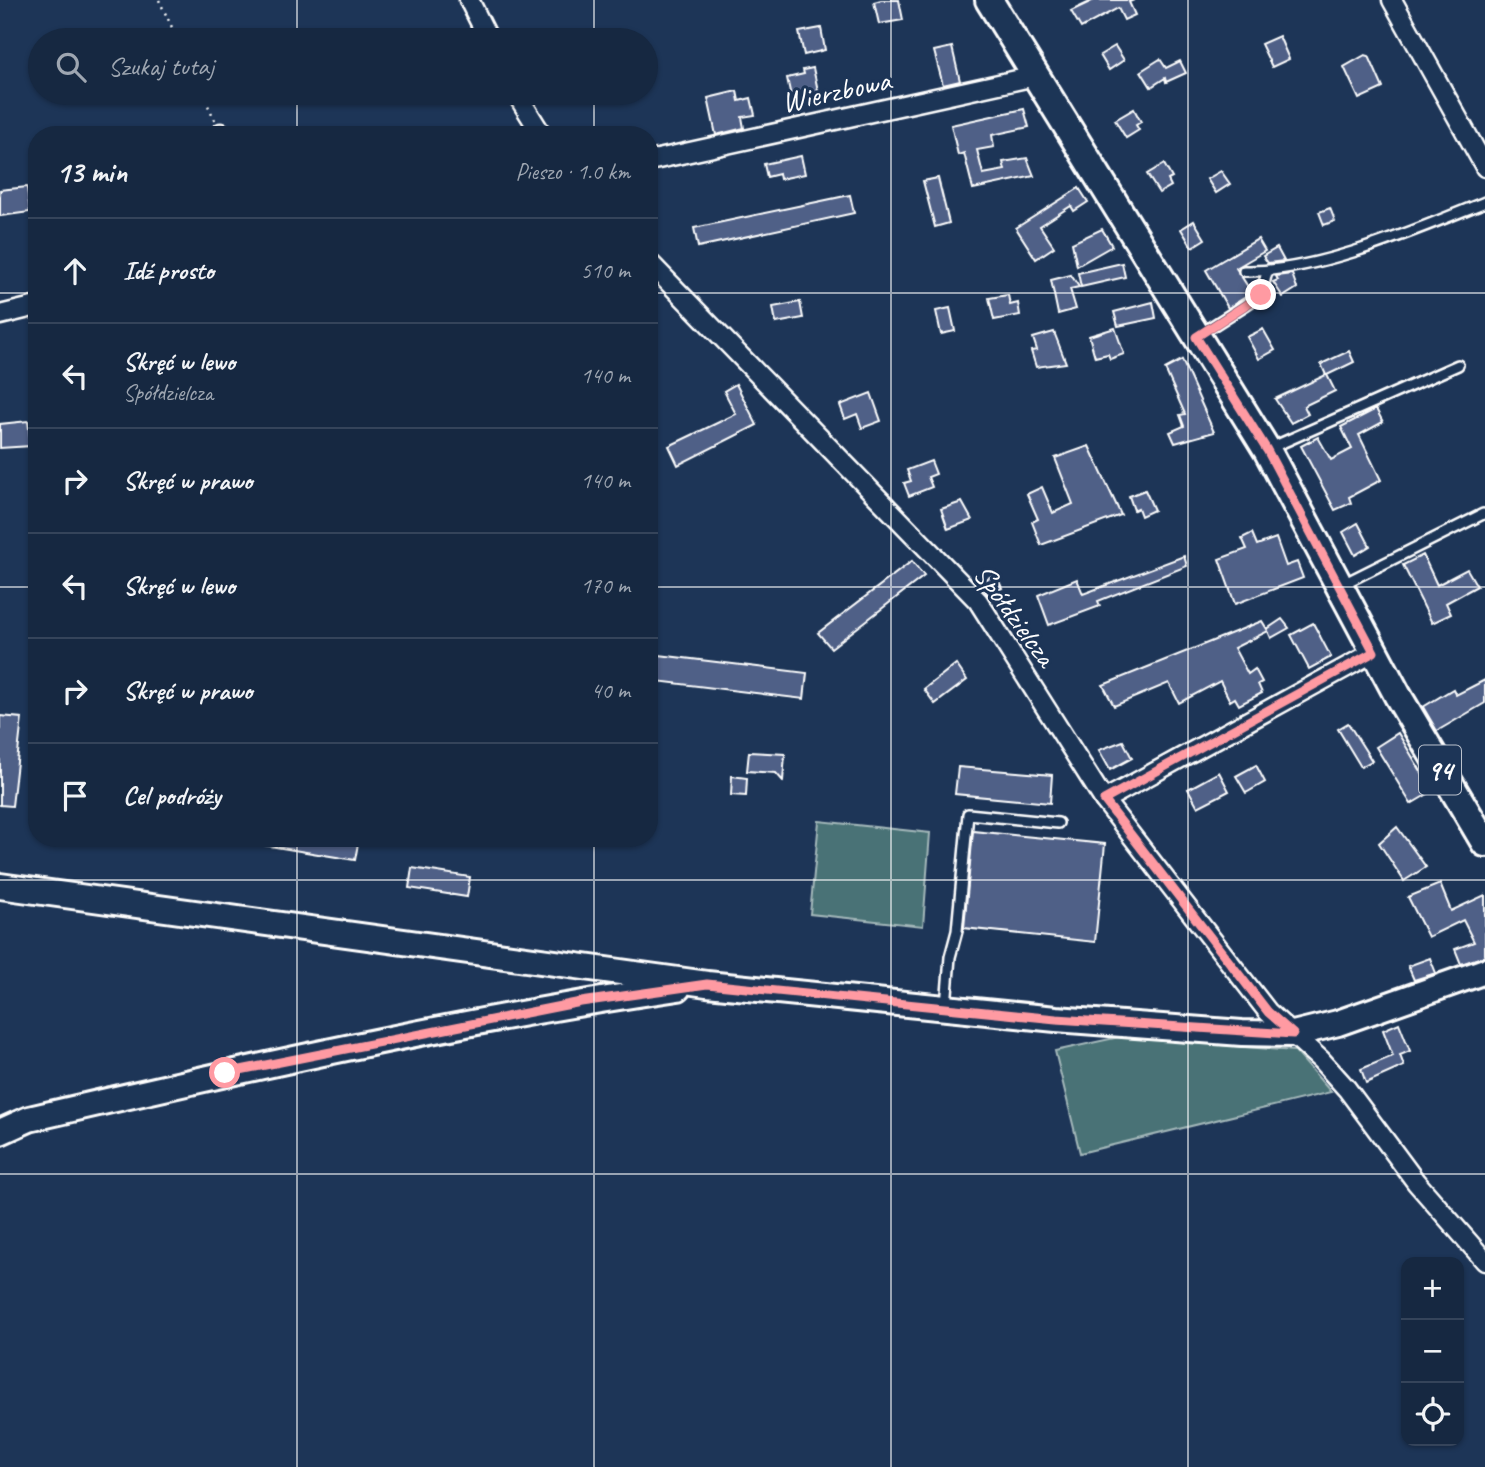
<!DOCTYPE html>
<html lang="pl">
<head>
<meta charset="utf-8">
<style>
	:root { --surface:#162841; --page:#1f3048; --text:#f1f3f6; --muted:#9ea6b1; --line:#35445a }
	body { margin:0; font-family:Caveat,sans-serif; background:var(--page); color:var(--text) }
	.controls { position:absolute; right:21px; bottom:21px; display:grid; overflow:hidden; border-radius:14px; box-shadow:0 2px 5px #0004 }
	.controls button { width:63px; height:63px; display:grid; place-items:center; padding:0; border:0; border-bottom:2px solid var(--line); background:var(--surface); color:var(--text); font:35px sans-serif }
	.stop { position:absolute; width:21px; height:21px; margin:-16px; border:5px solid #ff9aa2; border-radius:50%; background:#fff }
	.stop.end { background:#ff9aa2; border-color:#fff; box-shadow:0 2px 7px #0008 }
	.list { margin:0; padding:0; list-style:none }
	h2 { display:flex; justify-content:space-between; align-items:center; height:91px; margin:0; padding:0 28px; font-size:30px }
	h2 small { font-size:23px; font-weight:400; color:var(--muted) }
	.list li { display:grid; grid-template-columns:46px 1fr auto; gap:21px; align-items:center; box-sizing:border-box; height:105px; padding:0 28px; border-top:2px solid var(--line) }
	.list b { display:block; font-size:26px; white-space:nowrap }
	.list p { margin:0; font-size:23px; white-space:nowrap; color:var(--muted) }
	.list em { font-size:23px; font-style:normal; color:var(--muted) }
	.icon { flex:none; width:38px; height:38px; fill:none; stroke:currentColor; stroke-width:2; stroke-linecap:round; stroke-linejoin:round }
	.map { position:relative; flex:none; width:1485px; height:1467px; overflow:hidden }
	.search { position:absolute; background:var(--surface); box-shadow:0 2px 5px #0004; left:28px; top:28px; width:630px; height:77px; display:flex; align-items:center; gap:18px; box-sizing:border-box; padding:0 24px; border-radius:38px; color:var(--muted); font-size:26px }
	.panel { position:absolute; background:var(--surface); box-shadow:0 2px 5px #0004; left:28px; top:126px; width:630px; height:721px; border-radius:28px }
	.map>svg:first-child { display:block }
</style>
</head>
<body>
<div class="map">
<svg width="1485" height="1467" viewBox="0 0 1485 1467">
	<rect width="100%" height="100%" fill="#1d3557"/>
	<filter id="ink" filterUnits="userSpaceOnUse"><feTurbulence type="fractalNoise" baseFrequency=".0143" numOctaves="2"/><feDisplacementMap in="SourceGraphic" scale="14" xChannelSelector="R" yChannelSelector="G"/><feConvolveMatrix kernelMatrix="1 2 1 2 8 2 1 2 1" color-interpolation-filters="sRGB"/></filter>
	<g filter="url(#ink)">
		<g fill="#497276" stroke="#a4b8ba" stroke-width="2">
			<polygon points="819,821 930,833 923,926 810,914"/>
			<polygon points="1119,1037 1295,1051 1331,1092 1080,1153 1055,1051"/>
		</g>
		<g fill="#4f6087" stroke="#fff" stroke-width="2">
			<polygon points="881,0 899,0 903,20 879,24 874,2"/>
			<polygon points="1094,0 1134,0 1129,2 1135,15 1124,20 1118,8 1081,28 1071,11"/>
			<polygon points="821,28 825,50 804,55 799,32"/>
			<polygon points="1279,36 1289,59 1272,67 1261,44"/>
			<polygon points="1115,46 1124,60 1109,70 1100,55"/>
			<polygon points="952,47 960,81 943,85 934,51"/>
			<polygon points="1365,55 1369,56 1383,88 1359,99 1344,67"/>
			<polygon points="1160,59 1166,68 1180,61 1186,73 1166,82 1165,78 1151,87 1141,71"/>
			<polygon points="813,68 819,95 792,101 787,78 804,74 803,70"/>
			<polygon points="737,91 739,101 751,98 755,115 742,117 744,128 716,135 708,98"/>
			<polygon points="1024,109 1029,127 992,135 994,147 977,150 983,174 1005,170 1003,162 1027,158 1034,176 973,189 964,153 958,155 951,125"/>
			<polygon points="1134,109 1141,122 1136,125 1139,130 1126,138 1115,120"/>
			<polygon points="801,156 805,174 780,179 779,174 767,177 764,164"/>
			<polygon points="1164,164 1172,178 1168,180 1171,186 1159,193 1147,174"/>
			<polygon points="1221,171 1230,184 1216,193 1207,179"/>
			<polygon points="938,178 949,223 935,227 923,181"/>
			<polygon points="27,187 30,212 0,216 0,190"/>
			<polygon points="1079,188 1088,202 1074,211 1071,206 1040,226 1054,247 1036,259 1016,228"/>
			<polygon points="850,195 854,213 698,247 694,228"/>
			<polygon points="1330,208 1335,221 1324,225 1319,212"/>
			<polygon points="1194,221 1205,239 1192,247 1181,229"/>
			<polygon points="1102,229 1112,246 1077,266 1072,243"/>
			<polygon points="1258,239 1265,251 1236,268 1252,293 1228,308 1206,270"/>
			<polygon points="1277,248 1284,261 1268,263 1263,256"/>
			<polygon points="1122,263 1125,277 1081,287 1078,273"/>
			<polygon points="1292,274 1297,288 1283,297 1273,282 1278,280 1276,276"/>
			<polygon points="1071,275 1079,287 1070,289 1076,309 1058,314 1051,280"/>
			<polygon points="1008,295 1010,305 1018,303 1020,315 994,320 989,298"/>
			<polygon points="800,302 803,318 776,323 773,307"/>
			<polygon points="1153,302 1156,318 1118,326 1114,312"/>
			<polygon points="950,308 955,331 941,334 936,311"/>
			<polygon points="1115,328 1124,354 1110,359 1108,354 1095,357 1089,336"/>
			<polygon points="1263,329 1275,350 1259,359 1247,337"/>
			<polygon points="1054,332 1066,363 1036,367 1031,351 1037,350 1033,338"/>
			<polygon points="1349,351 1354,362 1327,375 1335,391 1304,406 1308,414 1291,423 1275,399 1326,375 1321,364"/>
			<polygon points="1182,360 1214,432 1175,443 1170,432 1184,426 1180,415 1185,414 1165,369"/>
			<polygon points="736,384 757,425 678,465 669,446 736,414 724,391"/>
			<polygon points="871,393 881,421 862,428 857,414 845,419 840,405"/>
			<polygon points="1376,409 1383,422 1359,435 1381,480 1349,497 1351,503 1335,510 1301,446 1318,437 1331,460 1352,449 1341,427"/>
			<polygon points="28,421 31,446 0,448 0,424"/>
			<polygon points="1089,446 1121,515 1041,545 1032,522 1038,519 1027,494 1042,487 1053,513 1073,504 1055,458"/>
			<polygon points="931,461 936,474 928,477 932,487 909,496 904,483 911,481 907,470"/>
			<polygon points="1145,490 1154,510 1141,516 1138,508 1134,510 1129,496"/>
			<polygon points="962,502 972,520 948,529 941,509"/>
			<polygon points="1358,523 1370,546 1355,555 1343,532"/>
			<polygon points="1252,533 1257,545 1276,538 1286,566 1297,562 1303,578 1235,604 1219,559 1247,549 1242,538"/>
			<polygon points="1423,555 1437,585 1467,569 1477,586 1446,603 1451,614 1432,623 1403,565"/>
			<polygon points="1184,556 1187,566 1098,601 1100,606 1049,625 1038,595 1077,579 1083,594"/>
			<polygon points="912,561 924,576 831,648 818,633"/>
			<polygon points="996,574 1002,588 988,595 980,582"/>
			<polygon points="1282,619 1289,628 1271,638 1268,631 1234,648 1248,674 1255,669 1262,682 1258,684 1262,693 1239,705 1235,698 1230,701 1220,681 1179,703 1169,683 1114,706 1103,685 1262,621 1267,629"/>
			<polygon points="1313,623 1331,657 1309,669 1291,635"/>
			<polygon points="659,655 807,673 804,699 656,681"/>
			<polygon points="956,664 967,680 935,704 924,689"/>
			<polygon points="1485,680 1485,703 1437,731 1423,707 1453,689 1456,695"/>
			<polygon points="0,716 22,718 12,806 0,805"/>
			<polygon points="1348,723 1372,761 1361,767 1338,729"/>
			<polygon points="1398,733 1433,791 1411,804 1376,747"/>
			<polygon points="1123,741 1132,758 1110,770 1099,750"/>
			<polygon points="749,752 785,754 783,781 776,773 747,771"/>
			<polygon points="1256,765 1265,782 1246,793 1236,776"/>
			<polygon points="958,767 1052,775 1050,803 955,794"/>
			<polygon points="1219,772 1229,791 1198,807 1188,789"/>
			<polygon points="732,776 747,778 746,796 731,795"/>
			<polygon points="1397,827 1426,867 1404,881 1379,843"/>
			<polygon points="973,831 1105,844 1095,942 964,928"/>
			<polygon points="264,838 359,838 355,860 263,845"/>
			<polygon points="412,868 470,877 467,897 409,888"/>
			<polygon points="1440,884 1451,911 1485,895 1485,956 1461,964 1455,949 1474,942 1463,920 1428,937 1408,897"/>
			<polygon points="1430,958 1436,973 1414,980 1408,966"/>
			<polygon points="1399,1023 1410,1051 1400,1055 1404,1066 1366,1083 1361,1069 1393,1056 1383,1030"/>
		</g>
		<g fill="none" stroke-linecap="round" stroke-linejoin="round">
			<defs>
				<g id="lane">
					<path d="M1244,271C1318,273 1415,230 1485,202"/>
					<polyline points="1200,334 1261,295 1267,272"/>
					<polyline points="1268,449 1458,365"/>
					<polyline points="1343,584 1483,514"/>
					<polyline points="946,1006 950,957 957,931 968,814 1058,823"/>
				</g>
				<g id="street">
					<polyline points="469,0 489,40"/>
					<polyline points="1392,0 1485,167"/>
					<polyline points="516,93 542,135"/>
					<polyline points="221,133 222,135"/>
					<polyline points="649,161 1035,76"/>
					<polyline points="649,262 978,601 1104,800 1268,1012 1321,1060 1347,1089 1416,1182 1485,1261"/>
					<polyline points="0,315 37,306"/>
					<polyline points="1104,800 1374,652"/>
				</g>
				<g id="secondary">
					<polyline points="0,886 707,984 1056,1019 1242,1033 1293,1034 1338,1023 1485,971"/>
					<path d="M0,1132L29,1119C244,1069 460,1020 678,988"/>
				</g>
				<polyline id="primary" points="989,0 1267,450 1398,696 1485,843"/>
			</defs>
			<use href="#lane" stroke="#fff" stroke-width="14"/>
			<use href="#street" stroke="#fff" stroke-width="23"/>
			<use href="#secondary" stroke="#fff" stroke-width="30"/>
			<use href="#primary" stroke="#fff" stroke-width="32"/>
			<g stroke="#fff" stroke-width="2.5" stroke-dasharray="2 5" stroke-linecap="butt">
				<polyline points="159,0 178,40"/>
				<polyline points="202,93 215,120"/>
			</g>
			<use href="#lane" stroke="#1d3557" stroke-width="9"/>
			<use href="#street" stroke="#1d3557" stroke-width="18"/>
			<use href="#secondary" stroke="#1d3557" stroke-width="24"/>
			<use href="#primary" stroke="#1d3557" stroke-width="26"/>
		</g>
	</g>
	<g fill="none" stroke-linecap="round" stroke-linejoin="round" filter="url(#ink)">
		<polyline stroke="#ff9aa2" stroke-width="9" points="225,1073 581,1002 707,984 1056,1019 1293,1034 1268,1012 1104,800 1374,652 1267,450 1196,337 1261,295"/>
	</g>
	<path fill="none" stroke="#fff" stroke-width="2" stroke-opacity="0.55" d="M297,0V40M594,0V40M891,0V1467M1188,0V1467M297,93V135M594,93V135M0,293H37M649,293H1485M0,587H37M649,587H1485M297,838V1467M594,838V1467M0,880H1485M0,1174H1485"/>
	<g text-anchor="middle" stroke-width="6" stroke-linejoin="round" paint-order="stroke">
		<rect fill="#1d3557" stroke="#bbc2cd" stroke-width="2" x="1419" y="745.5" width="42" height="49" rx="5"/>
		<g font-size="28" font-weight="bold" fill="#fff">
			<text x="1440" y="780">94</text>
		</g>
		<g font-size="30" fill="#fff" stroke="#1d3557">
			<text transform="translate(836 91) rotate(-12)" y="10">Wierzbowa</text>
			<text transform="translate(1015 615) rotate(54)" y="10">Spółdzielcza</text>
		</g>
	</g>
</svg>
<div class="controls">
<button>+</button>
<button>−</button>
<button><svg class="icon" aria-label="locate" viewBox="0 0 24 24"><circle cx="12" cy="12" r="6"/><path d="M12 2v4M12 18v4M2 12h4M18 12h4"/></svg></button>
</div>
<div class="stop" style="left:225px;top:1073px"></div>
<div class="stop end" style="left:1261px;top:295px"></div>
<div class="search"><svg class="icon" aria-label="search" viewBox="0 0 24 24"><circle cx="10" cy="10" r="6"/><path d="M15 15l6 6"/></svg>Szukaj tutaj</div>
<section class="panel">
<h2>13 min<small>Pieszo · 1.0 km</small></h2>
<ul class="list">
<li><svg class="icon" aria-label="ahead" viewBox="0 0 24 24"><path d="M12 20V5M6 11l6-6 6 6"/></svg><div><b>Idź prosto</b></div><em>510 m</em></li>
<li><svg class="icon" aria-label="left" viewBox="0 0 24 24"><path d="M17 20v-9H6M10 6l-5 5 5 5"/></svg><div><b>Skręć w lewo</b><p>Spółdzielcza</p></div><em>140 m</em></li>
<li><svg class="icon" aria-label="right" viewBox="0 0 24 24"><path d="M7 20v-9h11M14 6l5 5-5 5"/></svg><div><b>Skręć w prawo</b></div><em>140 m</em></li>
<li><svg class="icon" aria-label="left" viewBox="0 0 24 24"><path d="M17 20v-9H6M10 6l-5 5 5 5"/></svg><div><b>Skręć w lewo</b></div><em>170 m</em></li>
<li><svg class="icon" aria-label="right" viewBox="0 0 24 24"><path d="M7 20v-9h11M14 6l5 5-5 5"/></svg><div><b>Skręć w prawo</b></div><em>40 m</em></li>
<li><svg class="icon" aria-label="arrive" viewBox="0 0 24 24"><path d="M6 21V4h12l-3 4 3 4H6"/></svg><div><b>Cel podróży</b></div></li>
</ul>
</section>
</div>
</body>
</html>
